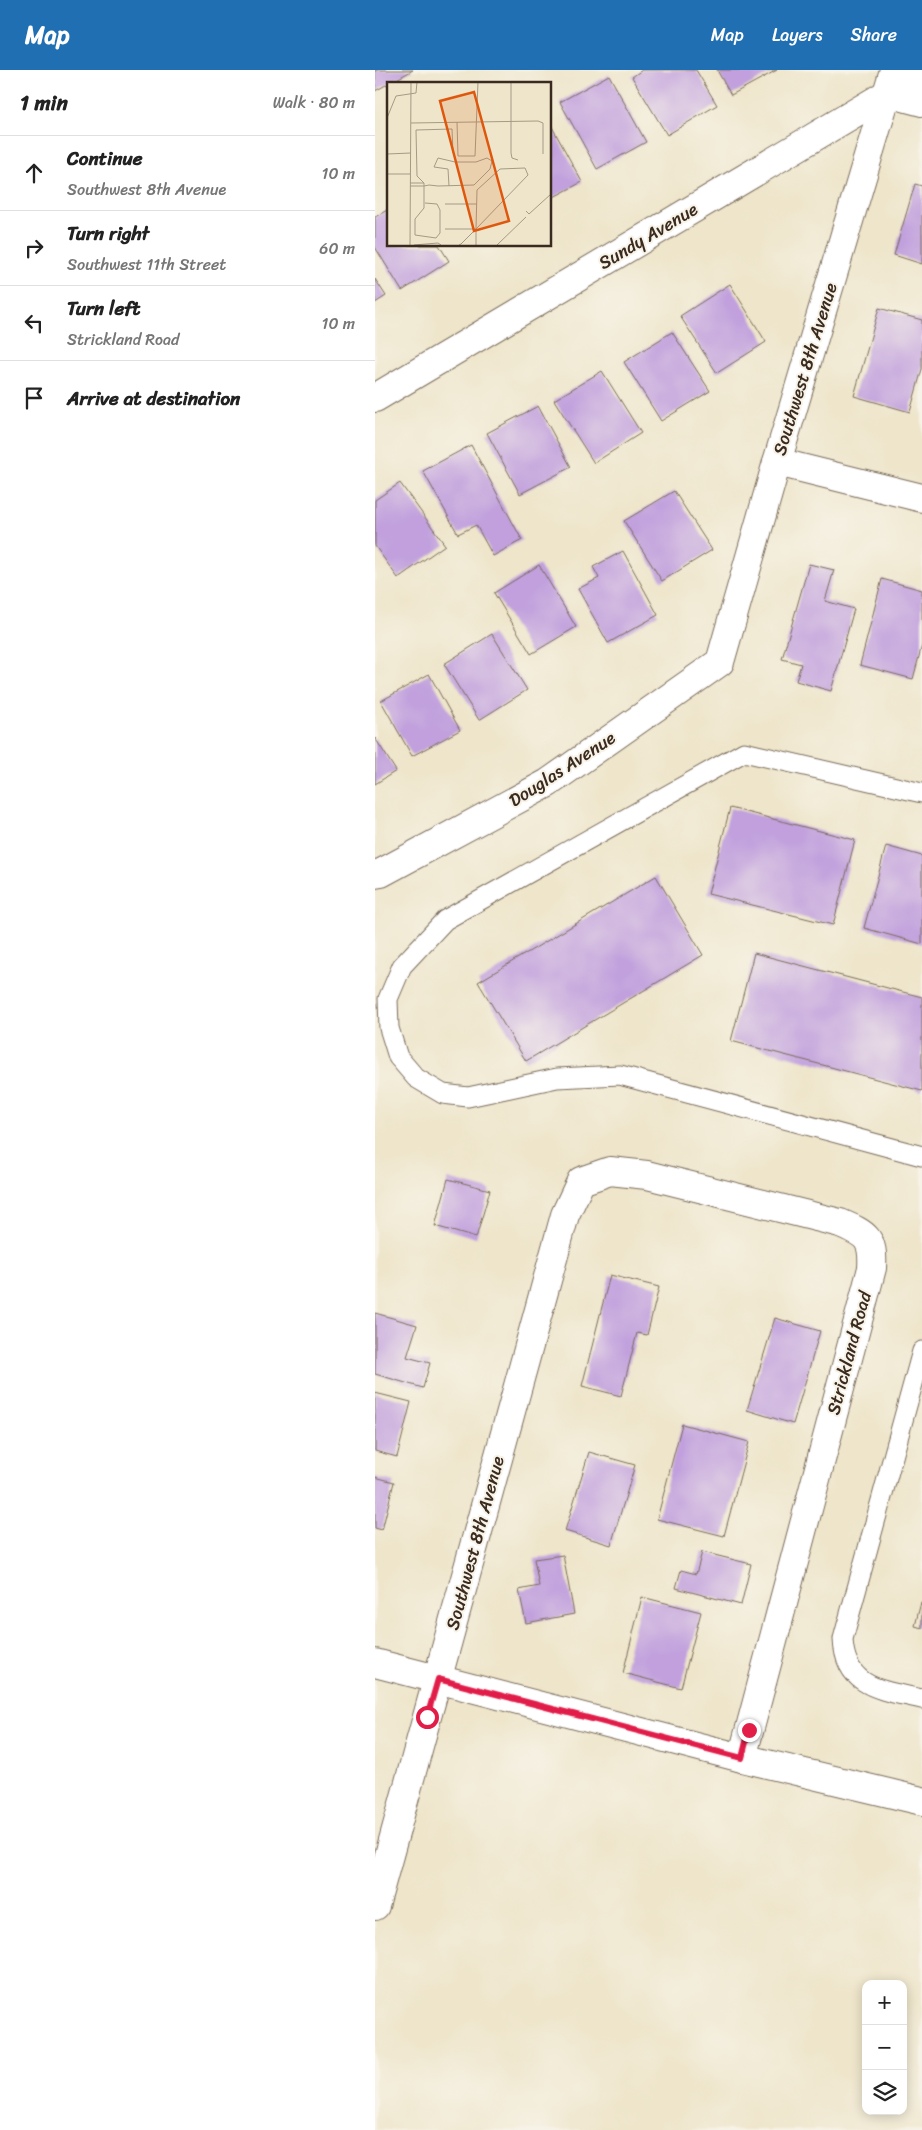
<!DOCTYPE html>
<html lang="en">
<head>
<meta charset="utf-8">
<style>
	:root { --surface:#fff; --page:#f2f2f2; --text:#222; --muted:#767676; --line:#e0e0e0; --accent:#1f6fb2 }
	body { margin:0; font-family:Sriracha,sans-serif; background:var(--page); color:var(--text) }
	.controls { position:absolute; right:15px; bottom:15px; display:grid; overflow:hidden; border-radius:10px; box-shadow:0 2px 12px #0003 }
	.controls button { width:45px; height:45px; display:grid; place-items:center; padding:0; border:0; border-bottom:1px solid var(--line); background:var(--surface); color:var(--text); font:25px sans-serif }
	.stop { position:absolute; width:15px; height:15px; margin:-11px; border:4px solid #e11d48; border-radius:50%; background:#fff }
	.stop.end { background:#e11d48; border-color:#fff; box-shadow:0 1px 5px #0008 }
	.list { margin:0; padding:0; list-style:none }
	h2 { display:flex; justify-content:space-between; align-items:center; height:65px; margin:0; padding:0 20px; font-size:21px }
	h2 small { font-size:16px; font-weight:400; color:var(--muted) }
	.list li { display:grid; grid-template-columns:32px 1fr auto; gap:15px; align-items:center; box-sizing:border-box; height:75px; padding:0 20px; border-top:1px solid var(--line) }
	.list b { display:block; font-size:19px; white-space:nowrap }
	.list p { margin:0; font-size:16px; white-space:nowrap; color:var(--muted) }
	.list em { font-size:16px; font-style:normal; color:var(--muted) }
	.icon { flex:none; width:28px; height:28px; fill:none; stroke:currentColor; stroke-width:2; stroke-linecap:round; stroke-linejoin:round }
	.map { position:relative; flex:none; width:547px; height:2060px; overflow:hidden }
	header { display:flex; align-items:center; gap:30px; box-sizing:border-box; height:70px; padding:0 25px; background:var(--accent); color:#fff }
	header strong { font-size:24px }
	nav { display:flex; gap:28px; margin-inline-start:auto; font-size:18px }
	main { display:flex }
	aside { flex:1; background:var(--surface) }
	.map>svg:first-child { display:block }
</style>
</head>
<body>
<header>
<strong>Map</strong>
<nav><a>Map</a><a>Layers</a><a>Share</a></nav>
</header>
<main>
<aside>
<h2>1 min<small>Walk · 80 m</small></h2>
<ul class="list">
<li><svg class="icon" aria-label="ahead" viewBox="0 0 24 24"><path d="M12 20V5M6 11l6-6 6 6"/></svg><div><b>Continue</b><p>Southwest 8th Avenue</p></div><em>10 m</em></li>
<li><svg class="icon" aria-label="right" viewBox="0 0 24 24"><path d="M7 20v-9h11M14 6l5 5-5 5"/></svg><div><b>Turn right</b><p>Southwest 11th Street</p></div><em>60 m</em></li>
<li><svg class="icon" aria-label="left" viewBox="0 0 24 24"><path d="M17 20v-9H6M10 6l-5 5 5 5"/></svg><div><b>Turn left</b><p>Strickland Road</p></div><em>10 m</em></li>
<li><svg class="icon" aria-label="arrive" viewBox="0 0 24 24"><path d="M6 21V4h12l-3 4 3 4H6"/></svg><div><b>Arrive at destination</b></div></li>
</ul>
</aside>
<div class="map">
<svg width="547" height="2060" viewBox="0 0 547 2060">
	<rect width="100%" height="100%" fill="#f7f3e8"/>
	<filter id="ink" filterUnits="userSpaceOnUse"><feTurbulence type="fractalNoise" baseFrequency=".02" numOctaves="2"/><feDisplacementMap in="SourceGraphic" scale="10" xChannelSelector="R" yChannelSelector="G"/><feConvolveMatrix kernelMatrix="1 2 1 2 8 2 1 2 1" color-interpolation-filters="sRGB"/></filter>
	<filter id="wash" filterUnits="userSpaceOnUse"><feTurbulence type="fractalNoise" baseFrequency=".0096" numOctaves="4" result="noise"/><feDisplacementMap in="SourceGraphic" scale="20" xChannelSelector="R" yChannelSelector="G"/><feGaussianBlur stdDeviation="1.12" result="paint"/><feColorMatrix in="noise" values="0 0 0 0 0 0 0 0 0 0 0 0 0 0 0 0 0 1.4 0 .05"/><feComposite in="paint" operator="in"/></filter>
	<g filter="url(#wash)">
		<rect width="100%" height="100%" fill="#eee5ca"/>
		<g id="blocks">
			<g fill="#c1a0dd">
				<polygon points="0,0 38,0 0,21"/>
				<polygon points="267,0 321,0 342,35 292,65 257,7"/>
				<polygon points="342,0 402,0 356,25"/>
				<polygon points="234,5 271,72 222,99 185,32"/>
				<polygon points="176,55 207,112 175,129 175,56"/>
				<polygon points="540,114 547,116 547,194 519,185"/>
				<polygon points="14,139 14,175 64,175 74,191 27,221 0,177 0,147"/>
				<polygon points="0,209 11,226 0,233"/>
				<polygon points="355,214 391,272 342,303 305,246"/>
				<polygon points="504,238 547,250 547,299 535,342 479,326"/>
				<polygon points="297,262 335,321 286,351 249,292"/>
				<polygon points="227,301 266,363 219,393 179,330"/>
				<polygon points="163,336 196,397 145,424 112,363"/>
				<polygon points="96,375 147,470 118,486 101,455 83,464 48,401"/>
				<polygon points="25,413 70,475 23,508 0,476 0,430"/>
				<polygon points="299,421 337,480 287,511 249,451"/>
				<polygon points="248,481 283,545 233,573 203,519 224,508 218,497"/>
				<polygon points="434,494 459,500 450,531 479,539 456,621 421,611 426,594 407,589"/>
				<polygon points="164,495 201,557 156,584 119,523"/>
				<polygon points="507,509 547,520 547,575 538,609 485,595"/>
				<polygon points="117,564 152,620 104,650 69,594"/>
				<polygon points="54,604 85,660 37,686 6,631"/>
				<polygon points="0,668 21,701 0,714"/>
				<polygon points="355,738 480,770 458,855 333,824"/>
				<polygon points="511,776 547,786 547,874 489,858"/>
				<polygon points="281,806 328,885 151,991 103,912"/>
				<polygon points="379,883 547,927 547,1021 356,971"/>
				<polygon points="73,1109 115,1120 101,1168 60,1156"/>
				<polygon points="235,1205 284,1217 272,1265 262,1263 246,1326 207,1316"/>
				<polygon points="0,1243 42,1255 32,1287 55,1293 48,1318 0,1304"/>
				<polygon points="400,1248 445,1261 418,1354 372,1340"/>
				<polygon points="0,1323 36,1332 22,1387 0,1381"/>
				<polygon points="307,1354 374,1372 349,1466 282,1449"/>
				<polygon points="214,1382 260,1395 236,1475 190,1461"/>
				<polygon points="0,1407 19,1412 7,1460 0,1458"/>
				<polygon points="327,1482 376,1494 366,1535 301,1518 306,1500 321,1504"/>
				<polygon points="188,1485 199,1544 151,1553 144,1520 164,1516 159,1489"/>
				<polygon points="267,1527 326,1542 306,1618 248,1603"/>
				<polygon points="546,1532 547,1532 547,1558 540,1556"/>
			</g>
		</g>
	</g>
	<g filter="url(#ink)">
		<use href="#blocks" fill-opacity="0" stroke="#7a6b5a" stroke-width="1"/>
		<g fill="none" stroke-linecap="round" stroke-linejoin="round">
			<defs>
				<g id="lane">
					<polyline points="547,723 369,682 70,850 27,896 13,929 14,958 23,987 41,1008 68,1024 93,1027 182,1008 245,1005 547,1086"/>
					<path d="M547,1281L468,1569C470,1619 508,1620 547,1629"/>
				</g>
				<g id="street">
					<polyline points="513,23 547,32"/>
					<polyline points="0,328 547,3"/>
					<polyline points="402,392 547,428"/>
					<polyline points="0,804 6,803 173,713 345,592 402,392 519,0"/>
					<polyline points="0,1593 367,1688 547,1731"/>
					<path d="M0,1836L190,1145L206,1111L235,1101L272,1105L465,1153C491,1164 499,1168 497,1198L367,1688"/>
				</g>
			</defs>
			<use href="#lane" stroke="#7a6b5a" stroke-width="21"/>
			<use href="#street" stroke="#7a6b5a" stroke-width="30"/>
			<use href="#lane" stroke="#fff" stroke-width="19"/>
			<use href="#street" stroke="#fff" stroke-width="28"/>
		</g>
	</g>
	<g fill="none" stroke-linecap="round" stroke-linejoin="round" filter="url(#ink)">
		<polyline stroke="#e11d48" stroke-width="6" points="52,1647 63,1609 367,1688 374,1660"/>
	</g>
	<g text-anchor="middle" stroke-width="4" stroke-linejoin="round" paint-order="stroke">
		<g font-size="18" fill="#3b2a1e" stroke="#f7f3e8">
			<text transform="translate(273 166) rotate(-31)" y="6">Sundy Avenue</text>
			<text transform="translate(430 299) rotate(-73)" y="6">Southwest 8th Avenue</text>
			<text transform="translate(187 699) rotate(-33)" y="6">Douglas Avenue</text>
			<text transform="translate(474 1283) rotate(-75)" y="6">Strickland Road</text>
			<text transform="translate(100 1473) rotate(-75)" y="6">Southwest 8th Avenue</text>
		</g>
	</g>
	<g transform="translate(12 12)">
		<rect width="164" height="164" fill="#eee5ca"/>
		<path fill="none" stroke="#a69a85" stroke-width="1" d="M124,0V71L125,76L131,78M0,36L9,14L29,11L30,0M70,40L71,74H88L91,0M24,41L151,39L156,41V72M0,72L24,71M0,92H23M37,101L30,94L29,48L65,47L66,71M23,104H37V101H23M38,121L50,122L53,128V151L49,156L28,153V137L37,126V104L42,103L51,104L87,103L103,87L105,79L100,76L89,80H68L51,76L47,85L61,87L62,104M58,122H90M139,129L142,132L164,112M58,147H89M23,163L24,0M27,163L51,161L54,163M72,163L74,162L89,147L141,93L138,86L113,87L90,108L89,147V163M110,163L139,135"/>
		<path fill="#df570d" fill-opacity="0.15" stroke="#df570d" stroke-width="2.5" d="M87,10L122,139L87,149L53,19Z"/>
		<rect width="164" height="164" fill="none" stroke="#3b2a1e" stroke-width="2.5"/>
	</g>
</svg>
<div class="controls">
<button>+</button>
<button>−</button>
<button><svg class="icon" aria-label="layers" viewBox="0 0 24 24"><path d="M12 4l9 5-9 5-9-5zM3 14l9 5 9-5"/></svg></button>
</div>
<div class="stop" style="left:52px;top:1647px"></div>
<div class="stop end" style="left:374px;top:1660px"></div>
</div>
</main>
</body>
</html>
